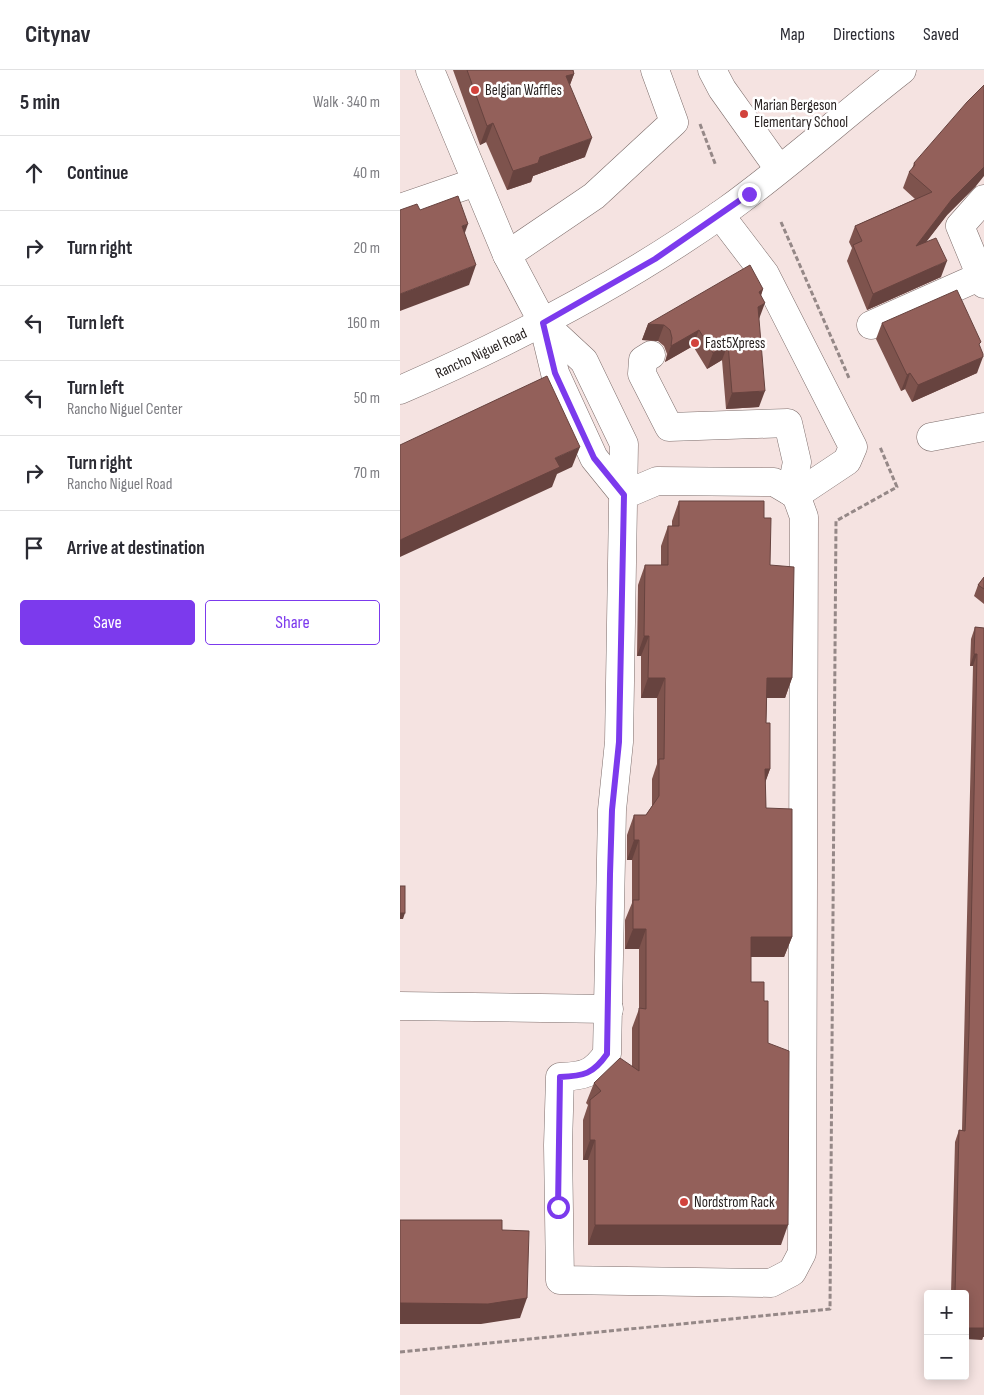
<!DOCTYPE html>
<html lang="en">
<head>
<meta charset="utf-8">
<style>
	:root { --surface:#fff; --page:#f7f7f7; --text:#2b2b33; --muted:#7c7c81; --line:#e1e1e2; --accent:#7c3aed }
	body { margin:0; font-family:"Sofia Sans Condensed",sans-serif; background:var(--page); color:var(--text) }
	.controls { position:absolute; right:15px; bottom:15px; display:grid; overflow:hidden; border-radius:5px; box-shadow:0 2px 12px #0003 }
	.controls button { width:45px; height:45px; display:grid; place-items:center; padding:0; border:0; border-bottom:1px solid var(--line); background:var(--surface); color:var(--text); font:25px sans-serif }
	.stop { position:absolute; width:15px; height:15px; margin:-11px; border:4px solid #7c3aed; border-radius:50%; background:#fff }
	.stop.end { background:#7c3aed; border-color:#fff; box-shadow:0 1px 5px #0008 }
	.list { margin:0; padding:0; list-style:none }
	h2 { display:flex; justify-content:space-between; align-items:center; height:65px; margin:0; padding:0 20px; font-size:21px }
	h2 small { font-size:16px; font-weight:400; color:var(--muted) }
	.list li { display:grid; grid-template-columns:32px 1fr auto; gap:15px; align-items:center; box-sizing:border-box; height:75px; padding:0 20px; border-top:1px solid var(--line) }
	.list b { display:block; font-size:19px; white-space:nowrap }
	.list p { margin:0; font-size:16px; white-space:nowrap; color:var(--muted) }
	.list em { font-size:16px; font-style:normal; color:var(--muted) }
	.actions { display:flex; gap:10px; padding:15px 20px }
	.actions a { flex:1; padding:11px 0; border:1px solid var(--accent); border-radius:5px; text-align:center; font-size:18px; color:var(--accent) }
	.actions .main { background:var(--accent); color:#fff }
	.icon { flex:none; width:28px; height:28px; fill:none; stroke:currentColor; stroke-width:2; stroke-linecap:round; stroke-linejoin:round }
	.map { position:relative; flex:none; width:584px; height:1325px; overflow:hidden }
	header { display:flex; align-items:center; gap:30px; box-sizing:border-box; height:70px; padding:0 25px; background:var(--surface); border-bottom:1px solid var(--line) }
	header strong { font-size:24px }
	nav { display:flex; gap:28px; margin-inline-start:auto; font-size:18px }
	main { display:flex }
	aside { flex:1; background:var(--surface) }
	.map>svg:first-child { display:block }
</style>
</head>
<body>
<header>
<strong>Citynav</strong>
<nav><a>Map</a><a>Directions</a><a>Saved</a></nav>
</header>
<main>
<aside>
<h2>5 min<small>Walk · 340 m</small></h2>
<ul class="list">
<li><svg class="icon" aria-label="ahead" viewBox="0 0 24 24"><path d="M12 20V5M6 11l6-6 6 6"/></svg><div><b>Continue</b></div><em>40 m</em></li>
<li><svg class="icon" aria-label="right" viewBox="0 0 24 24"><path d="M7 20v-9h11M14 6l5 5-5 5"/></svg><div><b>Turn right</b></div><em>20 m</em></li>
<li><svg class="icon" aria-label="left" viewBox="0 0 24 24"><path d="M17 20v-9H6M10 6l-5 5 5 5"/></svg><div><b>Turn left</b></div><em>160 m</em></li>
<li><svg class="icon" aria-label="left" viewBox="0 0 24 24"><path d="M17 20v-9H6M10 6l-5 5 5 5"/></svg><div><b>Turn left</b><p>Rancho Niguel Center</p></div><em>50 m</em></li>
<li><svg class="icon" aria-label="right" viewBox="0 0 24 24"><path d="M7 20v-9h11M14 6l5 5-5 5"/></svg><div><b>Turn right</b><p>Rancho Niguel Road</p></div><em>70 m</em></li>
<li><svg class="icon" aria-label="arrive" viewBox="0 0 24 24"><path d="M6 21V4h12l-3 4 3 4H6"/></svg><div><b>Arrive at destination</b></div></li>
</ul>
<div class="actions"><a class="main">Save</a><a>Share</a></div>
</aside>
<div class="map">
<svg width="584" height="1325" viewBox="0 0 584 1325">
	<rect width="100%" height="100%" fill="#f5e3e1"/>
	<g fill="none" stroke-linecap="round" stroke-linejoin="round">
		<defs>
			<g id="minor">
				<polyline points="30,0 107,185 143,253 155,303 194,388 224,425"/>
				<polyline points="312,0 322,19 379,99"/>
				<polyline points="584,129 560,156 584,214"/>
				<polyline points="0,138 76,112"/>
				<polyline points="320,145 365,204 453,377 447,391 396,425"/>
				<polyline points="107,185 194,126 274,52 255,0"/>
				<path d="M143,253L184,291L224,374L219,672L212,740L207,984C193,1004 184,1006 160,1007L158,1075L160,1210L371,1213L392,1202L402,1183L404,447L396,425L374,412L257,411L224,425"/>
				<polyline points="471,255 581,206"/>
				<polyline points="251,285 243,290 242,304 269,357 388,353 397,392 391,422"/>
				<path d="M0,320C115,270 226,212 327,140C388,96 443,46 502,0"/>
				<polyline points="531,367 584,357"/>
				<polyline points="0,936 209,939"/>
			</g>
		</defs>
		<use href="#minor" stroke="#7d6d6b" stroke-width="29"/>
		<g stroke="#958887" stroke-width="3" stroke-dasharray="5 2.5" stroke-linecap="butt">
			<polyline points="300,54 316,96"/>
			<polyline points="381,152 449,308"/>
			<polyline points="0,1282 430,1239 436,451 497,417 480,377"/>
		</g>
		<use href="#minor" stroke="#fff" stroke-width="28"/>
	</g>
	<g fill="#7e534d">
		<polygon points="53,0 173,0 174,4 170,15 185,87 133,106 131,112 107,120 86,72 80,75"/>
		<polygon points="514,93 576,116 547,145 526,172 541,207 467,240 447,191 452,178 449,172 455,156 515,129 503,118 509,102 512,99"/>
		<polygon points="363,219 361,226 359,249 359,337 326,339 322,290 307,299 293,276 265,292 267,284 264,276 258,271 242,270 248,254"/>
		<polygon points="482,253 580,276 577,303 512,332 505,319 501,321 476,269"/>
		<polygon points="279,431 364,448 370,495 392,608 385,628 367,628 366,653 370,699 365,712 366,738 392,867 384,887 351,887 351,912 364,931 368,973 381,1175 188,1175 188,1090 183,1090 183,1050 188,1035 186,1033 194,1013 232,996 232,958 239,939 239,879 225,879 225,850 232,833 232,790 227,790 227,765 234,745 246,745 252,736 252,709 257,694 257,628 241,628 241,586 237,586 238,515 245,495 261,495 261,476 268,456 272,456 272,451"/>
		<polygon points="584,507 584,534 574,526 578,515"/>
		<polygon points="575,557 584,558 584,1267 583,1267 582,1270 565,1224 551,1224 555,1072 559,1060 562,1060 564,973 573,596 570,596 571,569"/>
	</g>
	<g fill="#67433f">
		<polygon points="174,4 167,22 166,6"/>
		<polygon points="93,53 86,72 80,75 87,56"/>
		<polygon points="192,68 185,87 133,106 131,112 107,120 113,101 140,87"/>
		<polygon points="584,97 584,106 576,116 547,145 510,193 516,176 552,129"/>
		<polygon points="68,154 61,174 62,156"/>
		<polygon points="547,191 541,207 467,240 473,224"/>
		<polygon points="76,195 69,215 0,241 0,224"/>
		<polygon points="363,219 357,235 359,222"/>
		<polygon points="365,233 359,249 358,237"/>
		<polygon points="248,254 264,255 258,271 242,270"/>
		<polygon points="299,260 293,276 265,292 271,276"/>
		<polygon points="328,274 322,290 307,299 313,283"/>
		<polygon points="583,287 577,303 512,332 518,315"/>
		<polygon points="510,303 505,319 501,321 507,305"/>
		<polygon points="365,321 359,337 326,339 332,323"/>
		<polygon points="180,377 172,397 157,404 152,417 0,487 0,470 155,388"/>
		<polygon points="244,566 249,566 241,586 237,586"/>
		<polygon points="574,584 577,584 573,596 570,596"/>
		<polygon points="248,608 265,608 257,628 241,628"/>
		<polygon points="367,608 392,608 385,628 359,628"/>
		<polygon points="365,699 370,699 363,719"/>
		<polygon points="234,770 239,770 232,790 227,790"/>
		<polygon points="0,843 5,843 3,849 0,849"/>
		<polygon points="233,859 246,859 239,879 225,879"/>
		<polygon points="351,867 392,867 384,887 344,887"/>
		<polygon points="190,1070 195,1070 188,1090 183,1090"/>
		<polygon points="195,1155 388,1155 381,1175 188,1175"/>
		<polygon points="127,1228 120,1248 81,1254 0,1254 0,1233"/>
		<polygon points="565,1258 584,1258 584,1267 583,1267 582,1270 565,1269"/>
	</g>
	<g fill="#93605a" stroke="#67433f">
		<polygon points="67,0 173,0 174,4 166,6 192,68 140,87 138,93 113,101 93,53 87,56"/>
		<polygon points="584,15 584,97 552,129 516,176 536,168 547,191 473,224 453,175 462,171 455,156 532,122 509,102 515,95 514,93 567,32"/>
		<polygon points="58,126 68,154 62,156 76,195 0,224 0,140 17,134 20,140"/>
		<polygon points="350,195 363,219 359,222 365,233 358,237 365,321 332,323 328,274 313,283 299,260 271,276 272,268 270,260 264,255 248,254"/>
		<polygon points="557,220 581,272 579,274 583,284 583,287 518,315 510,303 507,305 482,253"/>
		<polygon points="147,306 180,377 155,388 160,397 0,470 0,375"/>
		<polygon points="279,431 364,431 364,448 371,448 370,495 394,497 392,608 367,608 366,653 370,653 370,699 365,699 366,738 392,739 392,867 351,867 351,912 364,912 364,931 368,931 368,973 389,981 388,1155 195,1155 195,1070 190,1070 190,1030 201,1021 194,1013 220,988 239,1001 239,938 246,939 246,859 233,859 233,830 239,830 239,770 234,770 234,745 246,745 259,726 259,689 264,689 265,608 248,608 249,566 244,566 245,495 268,495 268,456 279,456"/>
		<polygon points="584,507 584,519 578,515"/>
		<polygon points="575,557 584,558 584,1258 565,1258 565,1224 555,1224 559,1060 565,1061 569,961 577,584 574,584"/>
		<rect x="0" y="816" width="5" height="27"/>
		<polygon points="0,1150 102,1150 102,1160 129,1161 127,1228 88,1234 0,1233"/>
	</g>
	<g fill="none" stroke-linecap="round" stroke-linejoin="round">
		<path stroke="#7c3aed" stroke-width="6" d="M158,1137L160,1007C184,1006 193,1004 207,984L210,804L212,740L219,672L224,425L194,388L155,303L143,253L255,189L349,124"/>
	</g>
	<g fill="#d2433c" stroke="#fff" stroke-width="2">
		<circle cx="75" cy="20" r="5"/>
		<circle cx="344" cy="44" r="5"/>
		<circle cx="295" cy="273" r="5"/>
		<circle cx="284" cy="1132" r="5"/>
	</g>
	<g text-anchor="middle" stroke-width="5" stroke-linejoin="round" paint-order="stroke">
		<g font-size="15" fill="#2a2423" stroke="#fff" text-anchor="start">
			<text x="85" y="25">Belgian Waffles</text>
			<text x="354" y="40">Marian Bergeson<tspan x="354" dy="17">Elementary School</tspan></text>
			<text x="305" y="278">Fast5Xpress</text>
			<text x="294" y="1137">Nordstrom Rack</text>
		</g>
		<g font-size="15" fill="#2a2423" stroke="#fff">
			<text transform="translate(81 283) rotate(-25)" y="5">Rancho Niguel Road</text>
		</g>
	</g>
</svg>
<div class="controls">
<button>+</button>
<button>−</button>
</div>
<div class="stop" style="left:158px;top:1137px"></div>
<div class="stop end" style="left:349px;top:124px"></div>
</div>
</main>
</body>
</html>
